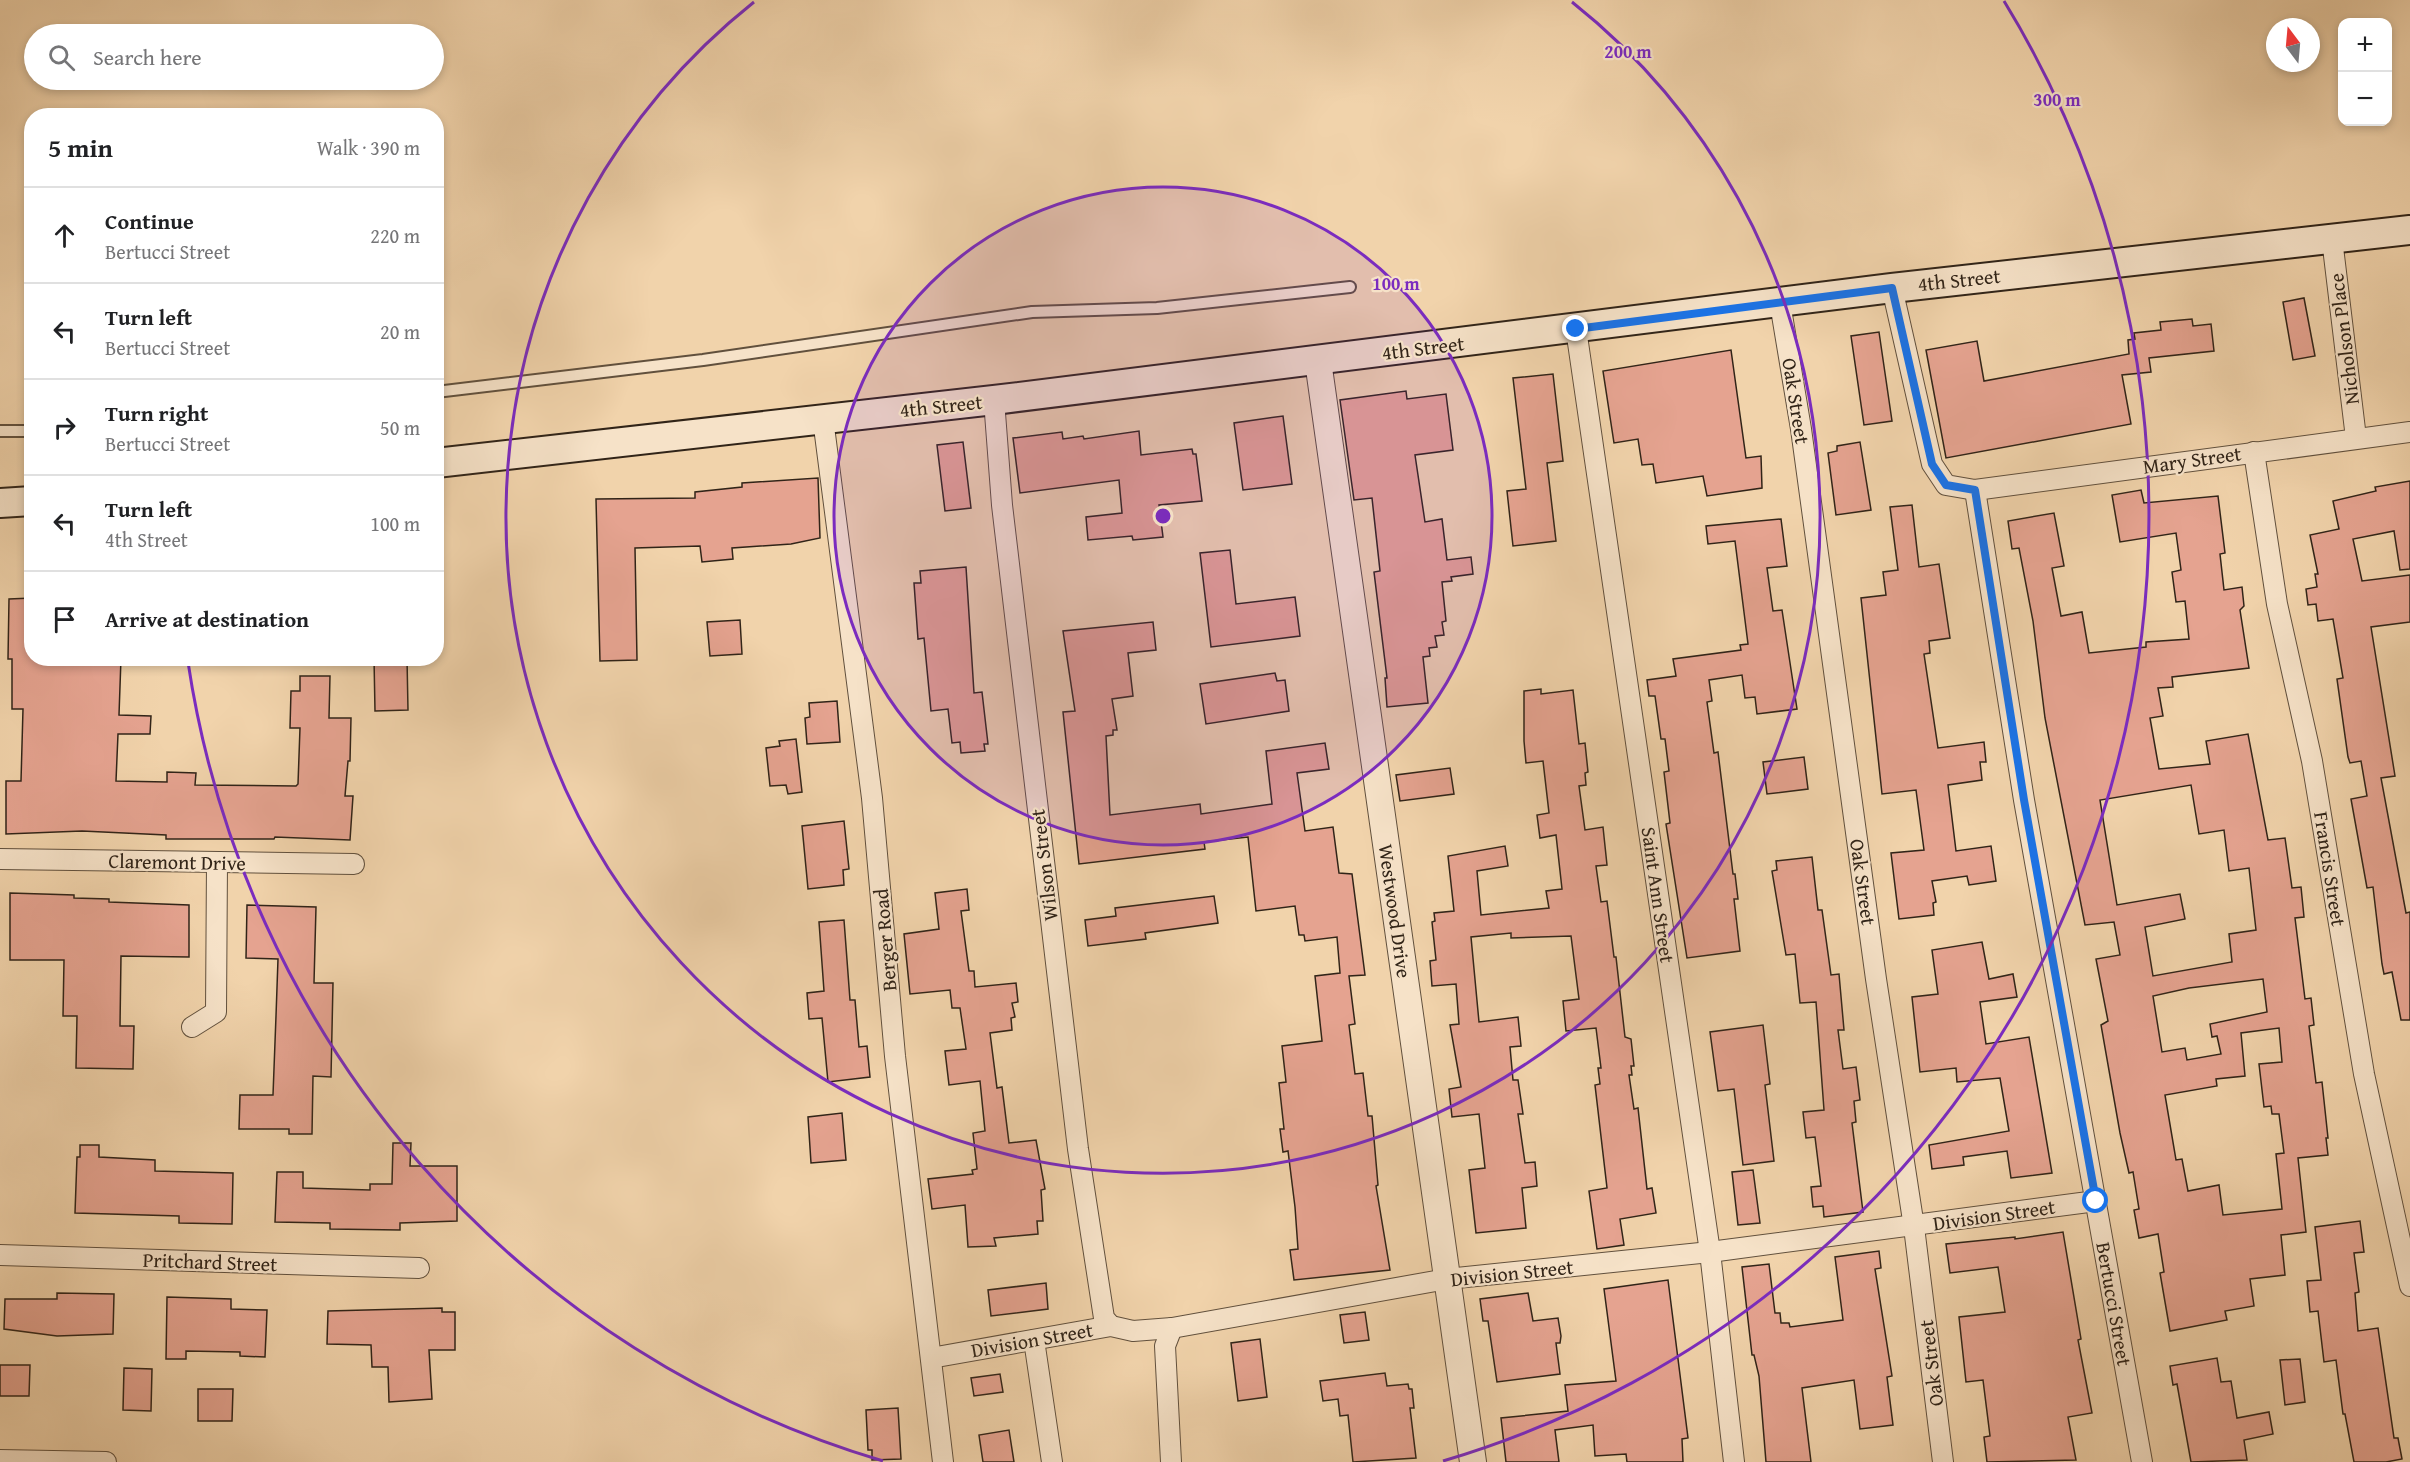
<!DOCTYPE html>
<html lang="en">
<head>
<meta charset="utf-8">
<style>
	:root { --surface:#fff; --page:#f2f2f2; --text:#202124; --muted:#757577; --line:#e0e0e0 }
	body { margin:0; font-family:"Gentium Book Plus",serif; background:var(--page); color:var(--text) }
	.controls { position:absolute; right:18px; top:18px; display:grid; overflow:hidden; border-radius:12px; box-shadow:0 3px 9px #0003 }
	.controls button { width:54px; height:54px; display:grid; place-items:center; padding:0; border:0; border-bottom:2px solid var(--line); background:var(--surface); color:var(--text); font:30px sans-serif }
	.compass { position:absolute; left:2266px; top:18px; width:54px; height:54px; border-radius:50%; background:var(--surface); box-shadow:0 3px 9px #0003; rotate:344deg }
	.stop { position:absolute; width:18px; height:18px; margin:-14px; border:4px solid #1a73e8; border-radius:50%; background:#fff }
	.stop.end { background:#1a73e8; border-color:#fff; box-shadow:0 2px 6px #0008 }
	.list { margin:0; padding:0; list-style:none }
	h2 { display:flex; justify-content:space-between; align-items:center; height:78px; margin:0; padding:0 24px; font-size:26px }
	h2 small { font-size:20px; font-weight:400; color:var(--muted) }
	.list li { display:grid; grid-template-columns:39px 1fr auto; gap:18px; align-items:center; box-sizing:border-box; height:96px; padding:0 24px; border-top:2px solid var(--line) }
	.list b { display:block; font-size:22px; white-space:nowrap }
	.list p { margin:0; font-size:20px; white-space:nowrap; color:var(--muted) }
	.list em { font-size:20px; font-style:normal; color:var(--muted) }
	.icon { flex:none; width:33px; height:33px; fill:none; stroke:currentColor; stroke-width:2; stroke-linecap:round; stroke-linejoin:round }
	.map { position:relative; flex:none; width:2410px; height:1462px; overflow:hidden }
	.search { position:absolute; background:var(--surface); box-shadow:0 3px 9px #0003; left:24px; top:24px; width:420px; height:66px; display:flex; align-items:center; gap:15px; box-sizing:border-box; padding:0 21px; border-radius:33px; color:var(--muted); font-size:22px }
	.panel { position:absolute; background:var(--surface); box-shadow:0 3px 9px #0003; left:24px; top:108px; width:420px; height:558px; border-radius:24px }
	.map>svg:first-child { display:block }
</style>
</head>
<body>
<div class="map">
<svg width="2410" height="1462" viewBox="0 0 2410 1462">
	<rect width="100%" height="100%" fill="#f1d3ab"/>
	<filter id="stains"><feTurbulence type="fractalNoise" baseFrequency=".00333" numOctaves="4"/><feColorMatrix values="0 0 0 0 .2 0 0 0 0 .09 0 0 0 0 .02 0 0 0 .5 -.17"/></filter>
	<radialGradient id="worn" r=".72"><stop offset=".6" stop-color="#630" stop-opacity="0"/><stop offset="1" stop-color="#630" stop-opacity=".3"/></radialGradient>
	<g fill="#e5a390" stroke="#312418" stroke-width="1.5" fill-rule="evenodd">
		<polygon points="2304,298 2315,356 2293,360 2283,302"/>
		<polygon points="2192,319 2193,326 2211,324 2214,351 2149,358 2151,372 2122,375 2131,424 1946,458 1926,350 1977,341 1984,381 2129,354 2128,340 2135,339 2134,333 2161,330 2160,322"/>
		<polygon points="1879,332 1892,421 1864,425 1851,336"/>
		<polygon points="1731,350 1746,458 1761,456 1762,488 1707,496 1703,476 1656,483 1653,464 1642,465 1638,439 1614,443 1603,371"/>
		<polygon points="1553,374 1563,461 1547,463 1556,541 1513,546 1507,491 1526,489 1513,378"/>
		<polygon points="1406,391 1407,399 1446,394 1453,450 1415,455 1425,522 1442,519 1447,560 1471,557 1473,574 1451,577 1452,581 1442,582 1446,621 1442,622 1444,635 1435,636 1437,647 1429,648 1430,656 1423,657 1428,703 1387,707 1385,678 1387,678 1374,572 1380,571 1372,498 1354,500 1340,400"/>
		<polygon points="1283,416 1292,484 1243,490 1234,423"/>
		<polygon points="1139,431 1141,455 1192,449 1193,454 1196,454 1202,501 1159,505 1163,537 1133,540 1132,536 1088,540 1086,517 1122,513 1119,480 1020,493 1013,438 1062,432 1063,439 1083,436 1084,439"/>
		<polygon points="963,442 971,508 945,511 937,445"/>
		<polygon points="1860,442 1871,510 1836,515 1828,453 1837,451 1837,446"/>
		<polygon points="818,478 820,538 791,544 732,548 733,559 702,562 700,546 635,548 637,660 600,661 596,499 695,498 695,492 742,487 742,483"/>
		<polygon points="2410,481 2410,569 2400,570 2394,531 2353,539 2362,581 2410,575 2410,622 2371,627 2395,776 2381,778 2406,913 2410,912 2410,1020 2401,1020 2392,972 2384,974 2382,964 2373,887 2367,888 2351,799 2367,796 2361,761 2350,763 2348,757 2337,679 2343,678 2333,619 2318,621 2316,604 2308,605 2306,589 2317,587 2315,574 2318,574 2310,535 2339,529 2333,501 2376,491 2375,487"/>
		<path d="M2141,490L2144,503L2218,496L2225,553L2220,554L2224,590L2242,587L2244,606L2240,610L2249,668L2172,677L2173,687L2158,688L2163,716L2150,718L2159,769L2210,764L2206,741L2248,734L2268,840L2285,838L2292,888L2301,887L2304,917L2295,918L2305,999L2311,998L2314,1025L2309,1026L2316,1083L2322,1082L2328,1138H2326L2328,1155L2298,1158L2306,1232L2281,1235L2285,1275L2250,1279L2254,1306L2225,1311L2227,1320L2170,1331L2160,1273L2164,1272L2158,1234L2139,1238L2134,1210L2139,1209L2133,1172L2129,1173L2120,1133L2101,1025L2108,1021L2096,959L2120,955L2114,922L2085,925L2045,718L2033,621L2019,548L2012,549L2008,521L2054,513L2064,566L2052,568L2061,616L2082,612L2089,653L2146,647V642L2189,639L2185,601L2176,602L2172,572L2181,570L2176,533L2120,542L2112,495ZM2191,785L2199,834L2224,830L2229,871L2249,868L2256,930L2229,934L2232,962L2153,976L2145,927L2185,919L2180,894L2117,905L2100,800ZM2263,979L2267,1012L2210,1024L2212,1037L2217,1036L2221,1054L2187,1060L2185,1048L2162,1052L2153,996L2189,988ZM2279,1028L2282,1062L2259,1064L2264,1107L2271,1106L2272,1114H2279L2284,1153L2276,1154L2282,1209L2223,1215L2219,1185L2188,1191L2182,1159L2176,1160L2165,1095L2217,1086L2216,1079L2245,1076L2241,1033Z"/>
		<polygon points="1912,505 1919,567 1939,564 1950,638 1929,641 1930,653 1924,654 1938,748 1984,742 1986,762 1980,762 1982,780 1948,785 1956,851 1991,846 1996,881 1969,885 1967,876 1932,881 1936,902 1933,903 1934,915 1899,919 1891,853 1924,850 1916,790 1882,794 1861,598 1886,595 1883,572 1898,570 1890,507"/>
		<polygon points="1781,519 1787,566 1767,568 1773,611 1782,610 1797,709 1757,714 1755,697 1745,698 1742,675 1709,680 1712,701 1707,702 1714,753 1718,752 1733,874 1735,874 1738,899 1734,899 1740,951 1687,958 1666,824 1670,823 1664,772 1669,771 1665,739 1661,739 1655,696 1649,696 1647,680 1676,676 1673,659 1741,650 1740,645 1748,644 1735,541 1708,544 1706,526"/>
		<polygon points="1230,550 1236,604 1295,597 1300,636 1211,647 1200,553"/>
		<polygon points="966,567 974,693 982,692 988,744 984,744 985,751 961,753 960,742 952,743 948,709 931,711 924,638 918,639 914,583 921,583 920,571"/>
		<polygon points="32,598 32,658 121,658 119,715 151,716 150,734 118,734 116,781 167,782 167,772 196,773 195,785 296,786 298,784 300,728 290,728 291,691 300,691 300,676 330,676 329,718 351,718 350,761 348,761 345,796 353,796 350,840 275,837 274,839 166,839 166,835 82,831 6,834 6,781 21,781 23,709 12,709 12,659 8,659 9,599"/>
		<polygon points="740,620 742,654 710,656 707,622"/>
		<polygon points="1153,622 1156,650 1128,653 1133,696 1112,699 1117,730 1113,730 1113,735 1106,736 1110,815 1200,804 1201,814 1272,804 1266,751 1325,743 1329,769 1297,773 1305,831 1333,827 1339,873 1352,874 1365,975 1349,976 1355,1024 1349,1025 1355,1074 1363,1073 1368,1116 1372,1116 1378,1185 1376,1186 1390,1270 1294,1280 1290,1250 1298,1249 1295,1207 1288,1151 1283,1152 1280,1129 1284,1129 1279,1083 1286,1082 1282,1046 1322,1041 1315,976 1340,973 1337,937 1305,941 1304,935 1299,935 1295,906 1256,911 1248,837 1204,842 1205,849 1079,864 1063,712 1075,711 1063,631"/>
		<polygon points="374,658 407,658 408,710 375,711"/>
		<polygon points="1275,673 1277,681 1285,680 1289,711 1206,724 1200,684"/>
		<polygon points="1541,689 1541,694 1573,690 1579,744 1585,743 1588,772 1585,773 1586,785 1579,786 1585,830 1603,827 1607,865 1596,866 1601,902 1607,901 1614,957 1616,957 1625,1037 1631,1039 1634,1066 1631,1066 1632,1075 1629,1075 1634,1109 1638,1108 1647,1189 1652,1188 1656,1213 1620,1219 1624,1245 1597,1249 1589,1191 1607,1188 1595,1085 1600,1084 1598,1068 1601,1068 1596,1028 1566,1031 1563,1001 1579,999 1571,936 1511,938 1511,933 1471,937 1479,1022 1518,1017 1521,1046 1510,1047 1513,1080 1518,1080 1523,1114 1518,1114 1525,1163 1535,1162 1537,1186 1522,1188 1526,1228 1476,1233 1469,1170 1485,1168 1479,1114 1452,1117 1449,1089 1461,1087 1450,1025 1459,1024 1456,984 1432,986 1430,961 1436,960 1432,922 1435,921 1434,913 1454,911 1448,856 1505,846 1508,866 1477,871 1481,915 1549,908 1546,891 1562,889 1556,835 1540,838 1537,815 1549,813 1543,761 1526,763 1524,741 1524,691"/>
		<polygon points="837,701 840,742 807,744 805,718 810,717 809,703"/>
		<polygon points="796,739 802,792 788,794 786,785 770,786 766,748 780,746 779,741"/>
		<polygon points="1804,757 1808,789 1767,794 1763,762"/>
		<polygon points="1450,768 1454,794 1400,801 1396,775"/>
		<polygon points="844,821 849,869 843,870 844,885 808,889 802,826"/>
		<polygon points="1812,857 1818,910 1822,910 1831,975 1839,974 1844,1030 1838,1030 1843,1069 1856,1067 1860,1100 1854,1101 1856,1122 1852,1123 1863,1212 1824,1217 1823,1206 1813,1207 1811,1187 1821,1186 1815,1137 1806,1138 1803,1112 1824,1110 1816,1002 1800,1003 1795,954 1786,955 1772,871 1777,870 1776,861"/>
		<polygon points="967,889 969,910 961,911 969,971 974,971 975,987 1016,983 1018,1002 1012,1003 1015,1017 1011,1018 1012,1030 990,1033 997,1088 1002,1087 1009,1143 1036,1140 1045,1189 1041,1190 1043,1221 1037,1221 1038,1234 994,1238 996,1246 968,1247 965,1205 932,1209 928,1179 973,1174 972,1170 977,1169 973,1133 985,1131 980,1081 949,1085 945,1051 966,1049 960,1008 952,1008 950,990 910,994 904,934 939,929 935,893"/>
		<polygon points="10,893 74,895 74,898 109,899 109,902 189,905 189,957 121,956 120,1026 134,1026 133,1069 76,1068 77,1016 63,1016 64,960 10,960"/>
		<polygon points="1214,896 1218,923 1145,933 1146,939 1088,946 1085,920 1116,916 1115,908"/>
		<polygon points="247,905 316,907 314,983 333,983 331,1077 313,1076 312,1134 289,1134 289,1129 239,1129 240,1095 273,1095 276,1016 278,959 246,958"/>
		<polygon points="844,920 850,1000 855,1000 859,1047 867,1046 870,1077 828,1082 822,1018 809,1019 807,993 824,991 819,922"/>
		<polygon points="1982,942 1989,979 2013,974 2017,997 1980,1002 1986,1044 2029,1037 2052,1173 2011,1178 2007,1151 1963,1157 1964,1165 1932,1169 1929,1145 2009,1131 2000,1078 1957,1082 1956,1068 1920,1072 1912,997 1938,994 1932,950"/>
		<polygon points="1763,1025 1770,1084 1765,1085 1774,1161 1743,1165 1734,1089 1718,1091 1710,1032"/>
		<polygon points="842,1113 846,1160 811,1163 808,1117"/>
		<polygon points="393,1143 411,1143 410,1166 457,1166 457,1221 400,1223 400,1230 330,1229 330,1223 275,1222 277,1172 303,1172 303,1188 370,1190 370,1184 392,1184"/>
		<polygon points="80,1145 99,1145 99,1157 155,1160 155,1171 233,1173 232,1224 179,1223 179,1216 75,1213 77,1157 80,1157"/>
		<polygon points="1753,1170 1760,1223 1738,1225 1732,1172"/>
		<polygon points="2360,1221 2364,1252 2354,1253 2359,1292 2355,1293 2358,1331 2378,1328 2394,1438 2398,1438 2402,1459 2386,1462 2354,1462 2345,1414 2343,1414 2336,1360 2324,1362 2318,1311 2310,1312 2307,1281 2321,1280 2315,1227"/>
		<polygon points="2063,1232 2081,1339 2078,1340 2092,1413 2068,1417 2076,1460 1987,1462 1984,1437 1990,1436 1983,1380 1966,1382 1959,1317 2005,1312 1998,1267 1950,1273 1946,1244 2015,1237 2015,1239"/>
		<polygon points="1879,1251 1881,1268 1875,1269 1892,1376 1887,1377 1893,1425 1860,1429 1854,1380 1802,1388 1811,1462 1766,1462 1759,1376 1754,1355 1752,1355 1742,1267 1769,1264 1775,1313 1780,1313 1781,1323 1789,1323 1790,1327 1843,1320 1835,1257"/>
		<polygon points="1668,1280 1688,1438 1682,1439 1683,1462 1627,1462 1626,1454 1595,1456 1593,1425 1555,1430 1559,1462 1506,1462 1501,1418 1568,1411 1565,1385 1616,1381 1604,1289"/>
		<polygon points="1046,1283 1048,1309 991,1316 988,1290"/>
		<polygon points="57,1293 114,1294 113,1334 57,1336 4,1329 5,1299 57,1299"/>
		<polygon points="1528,1293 1533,1321 1558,1318 1561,1336 1560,1343 1556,1343 1560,1374 1497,1382 1488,1321 1483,1321 1480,1299"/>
		<polygon points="167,1297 231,1299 231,1309 267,1310 265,1357 240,1356 240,1352 186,1351 186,1359 166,1359"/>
		<polygon points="442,1308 442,1312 455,1312 455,1350 429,1350 432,1399 389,1402 388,1367 372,1367 371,1345 327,1344 328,1311"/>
		<polygon points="1365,1312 1369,1340 1344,1343 1340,1315"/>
		<polygon points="1260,1339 1267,1397 1238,1401 1231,1343"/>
		<polygon points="2217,1358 2221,1382 2231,1381 2237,1418 2269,1412 2273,1434 2244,1440 2247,1460 2191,1462 2177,1384 2173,1385 2170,1366"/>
		<polygon points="2300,1359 2305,1402 2285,1405 2280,1360"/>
		<polygon points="0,1365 30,1365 29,1396 0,1396"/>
		<polygon points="124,1368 152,1369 151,1411 123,1410"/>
		<polygon points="1385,1373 1387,1386 1408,1384 1409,1389 1412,1389 1414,1408 1410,1408 1416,1458 1353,1462 1348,1415 1340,1416 1338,1399 1323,1401 1320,1381"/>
		<polygon points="1000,1374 1003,1392 974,1396 971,1378"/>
		<polygon points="198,1389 233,1389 232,1421 198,1421"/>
		<polygon points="898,1408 901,1459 872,1460 872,1450 868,1450 866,1410"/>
		<polygon points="1009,1430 1014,1462 983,1462 979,1435"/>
	</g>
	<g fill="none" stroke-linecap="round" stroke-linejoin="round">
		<defs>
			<g id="service">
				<polyline points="436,392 703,360 1032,312 1157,308 1350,287"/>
				<polyline points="0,431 32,431"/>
			</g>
			<g id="minor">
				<polyline points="2332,239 2356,438"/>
				<polyline points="1892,288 1932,464 1946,485 1975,490 2410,432"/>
				<polyline points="1780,303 1801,429 1876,979 1914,1227 1943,1462"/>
				<polyline points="1576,329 1710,1252 1734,1462"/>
				<polyline points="994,400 1002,505 1078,1149 1104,1318 1111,1326"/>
				<polyline points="823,419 872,798 895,1056 943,1462"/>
				<polyline points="2254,452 2277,604 2312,761 2364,1074 2410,1286"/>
				<polyline points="1975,490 2024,800 2142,1462"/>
				<polyline points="0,859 354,864"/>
				<polyline points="192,1027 216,1012 217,862"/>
				<polyline points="0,1255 419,1268"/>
				<polyline points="1034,1340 1052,1462"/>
				<polyline points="931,1358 1111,1326 1133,1331 1172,1328 1447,1279 1710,1252 2096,1201"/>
				<polyline points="0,1460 106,1462"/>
				<polyline points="1171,1462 1165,1346 1172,1328"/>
			</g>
			<polyline id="tertiary" points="1318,361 1473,1462"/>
			<g id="secondary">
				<polyline points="436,463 994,400 1892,288 2410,230"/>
				<polyline points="0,503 32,501"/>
			</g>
		</defs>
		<use href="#service" stroke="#61503d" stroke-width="14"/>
		<use href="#minor" stroke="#61503d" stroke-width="22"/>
		<use href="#tertiary" stroke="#61503d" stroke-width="28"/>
		<use href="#secondary" stroke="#312418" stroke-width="32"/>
		<use href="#service" stroke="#f6e2c8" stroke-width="10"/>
		<use href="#minor" stroke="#f6e2c8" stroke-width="20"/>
		<use href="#tertiary" stroke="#f6e2c8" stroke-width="26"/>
		<use href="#secondary" stroke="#f6e2c8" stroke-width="28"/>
	</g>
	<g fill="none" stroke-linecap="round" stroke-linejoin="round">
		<polyline stroke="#1a73e8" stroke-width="8" points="1576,329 1892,288 1932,464 1946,485 1975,490 2024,800 2096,1201"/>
	</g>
	<circle cx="1163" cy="516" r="329" fill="#7b2cbf" fill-opacity=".12"/>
	<g fill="none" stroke="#7b2cbf" stroke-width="3">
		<circle cx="1163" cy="516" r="329"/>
		<path d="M1572 2A657 657 0 1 1 754 2"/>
		<path d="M883 1461A986 986 0 0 1 188 662M2004 1A986 986 0 0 1 1443 1461"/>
	</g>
	<g text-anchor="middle" stroke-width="4.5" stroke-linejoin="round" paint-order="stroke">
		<g font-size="20" fill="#312418" stroke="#f6e2c8">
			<text transform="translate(1959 280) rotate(-6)" y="7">4th Street</text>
			<text transform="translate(2344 339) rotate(-97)" y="7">Nicholson Place</text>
			<text transform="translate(1423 348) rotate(-7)" y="7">4th Street</text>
			<text transform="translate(1796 401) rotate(81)" y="7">Oak Street</text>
			<text transform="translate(941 406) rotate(-6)" y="7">4th Street</text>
			<text transform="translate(2192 460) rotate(-8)" y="7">Mary Street</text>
			<text transform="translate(177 862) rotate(1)" y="7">Claremont Drive</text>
			<text transform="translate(1044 865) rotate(-97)" y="7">Wilson Street</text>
			<text transform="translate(2330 869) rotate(81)" y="7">Francis Street</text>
			<text transform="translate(1863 882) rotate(82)" y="7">Oak Street</text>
			<text transform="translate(1658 895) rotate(82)" y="7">Saint Ann Street</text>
			<text transform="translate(1395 911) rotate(82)" y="7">Westwood Drive</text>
			<text transform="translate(885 940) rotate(-95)" y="7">Berger Road</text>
			<text transform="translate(1994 1215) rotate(-8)" y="7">Division Street</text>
			<text transform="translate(210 1262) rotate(2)" y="7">Pritchard Street</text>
			<text transform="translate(1512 1273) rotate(-6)" y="7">Division Street</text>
			<text transform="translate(2114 1304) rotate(80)" y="7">Bertucci Street</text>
			<text transform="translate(1032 1340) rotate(-10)" y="7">Division Street</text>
			<text transform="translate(1931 1363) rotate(-97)" y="7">Oak Street</text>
		</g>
	</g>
	<circle cx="1163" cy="516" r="9" fill="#7b2cbf" stroke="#f6e2c8" stroke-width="3"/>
	<g font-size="18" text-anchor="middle" font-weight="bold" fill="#7b2cbf" stroke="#f6e2c8" stroke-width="4.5" stroke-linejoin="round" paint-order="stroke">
		<text x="1628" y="58">200 m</text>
		<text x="2057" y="106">300 m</text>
		<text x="1396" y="290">100 m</text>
	</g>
	<rect width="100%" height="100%" filter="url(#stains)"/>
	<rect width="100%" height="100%" fill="url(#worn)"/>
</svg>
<div class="controls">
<button>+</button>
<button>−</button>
</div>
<svg class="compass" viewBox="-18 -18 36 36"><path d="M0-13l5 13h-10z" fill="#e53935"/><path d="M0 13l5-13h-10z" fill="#757577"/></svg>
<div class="stop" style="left:2096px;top:1201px"></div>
<div class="stop end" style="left:1576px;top:329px"></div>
<div class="search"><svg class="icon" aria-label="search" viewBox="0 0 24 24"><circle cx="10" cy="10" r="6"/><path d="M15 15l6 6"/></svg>Search here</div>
<section class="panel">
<h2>5 min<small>Walk · 390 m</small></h2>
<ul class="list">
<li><svg class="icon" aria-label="ahead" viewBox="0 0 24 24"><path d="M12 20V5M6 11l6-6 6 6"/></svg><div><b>Continue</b><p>Bertucci Street</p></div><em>220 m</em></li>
<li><svg class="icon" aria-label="left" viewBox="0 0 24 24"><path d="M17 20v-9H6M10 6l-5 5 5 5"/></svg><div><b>Turn left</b><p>Bertucci Street</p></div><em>20 m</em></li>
<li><svg class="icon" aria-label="right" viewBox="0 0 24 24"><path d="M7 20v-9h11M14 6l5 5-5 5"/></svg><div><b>Turn right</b><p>Bertucci Street</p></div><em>50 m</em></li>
<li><svg class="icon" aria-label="left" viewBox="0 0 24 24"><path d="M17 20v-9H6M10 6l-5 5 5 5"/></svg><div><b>Turn left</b><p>4th Street</p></div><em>100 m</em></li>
<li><svg class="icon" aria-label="arrive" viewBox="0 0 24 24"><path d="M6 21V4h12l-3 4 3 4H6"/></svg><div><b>Arrive at destination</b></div></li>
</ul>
</section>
</div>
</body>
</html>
